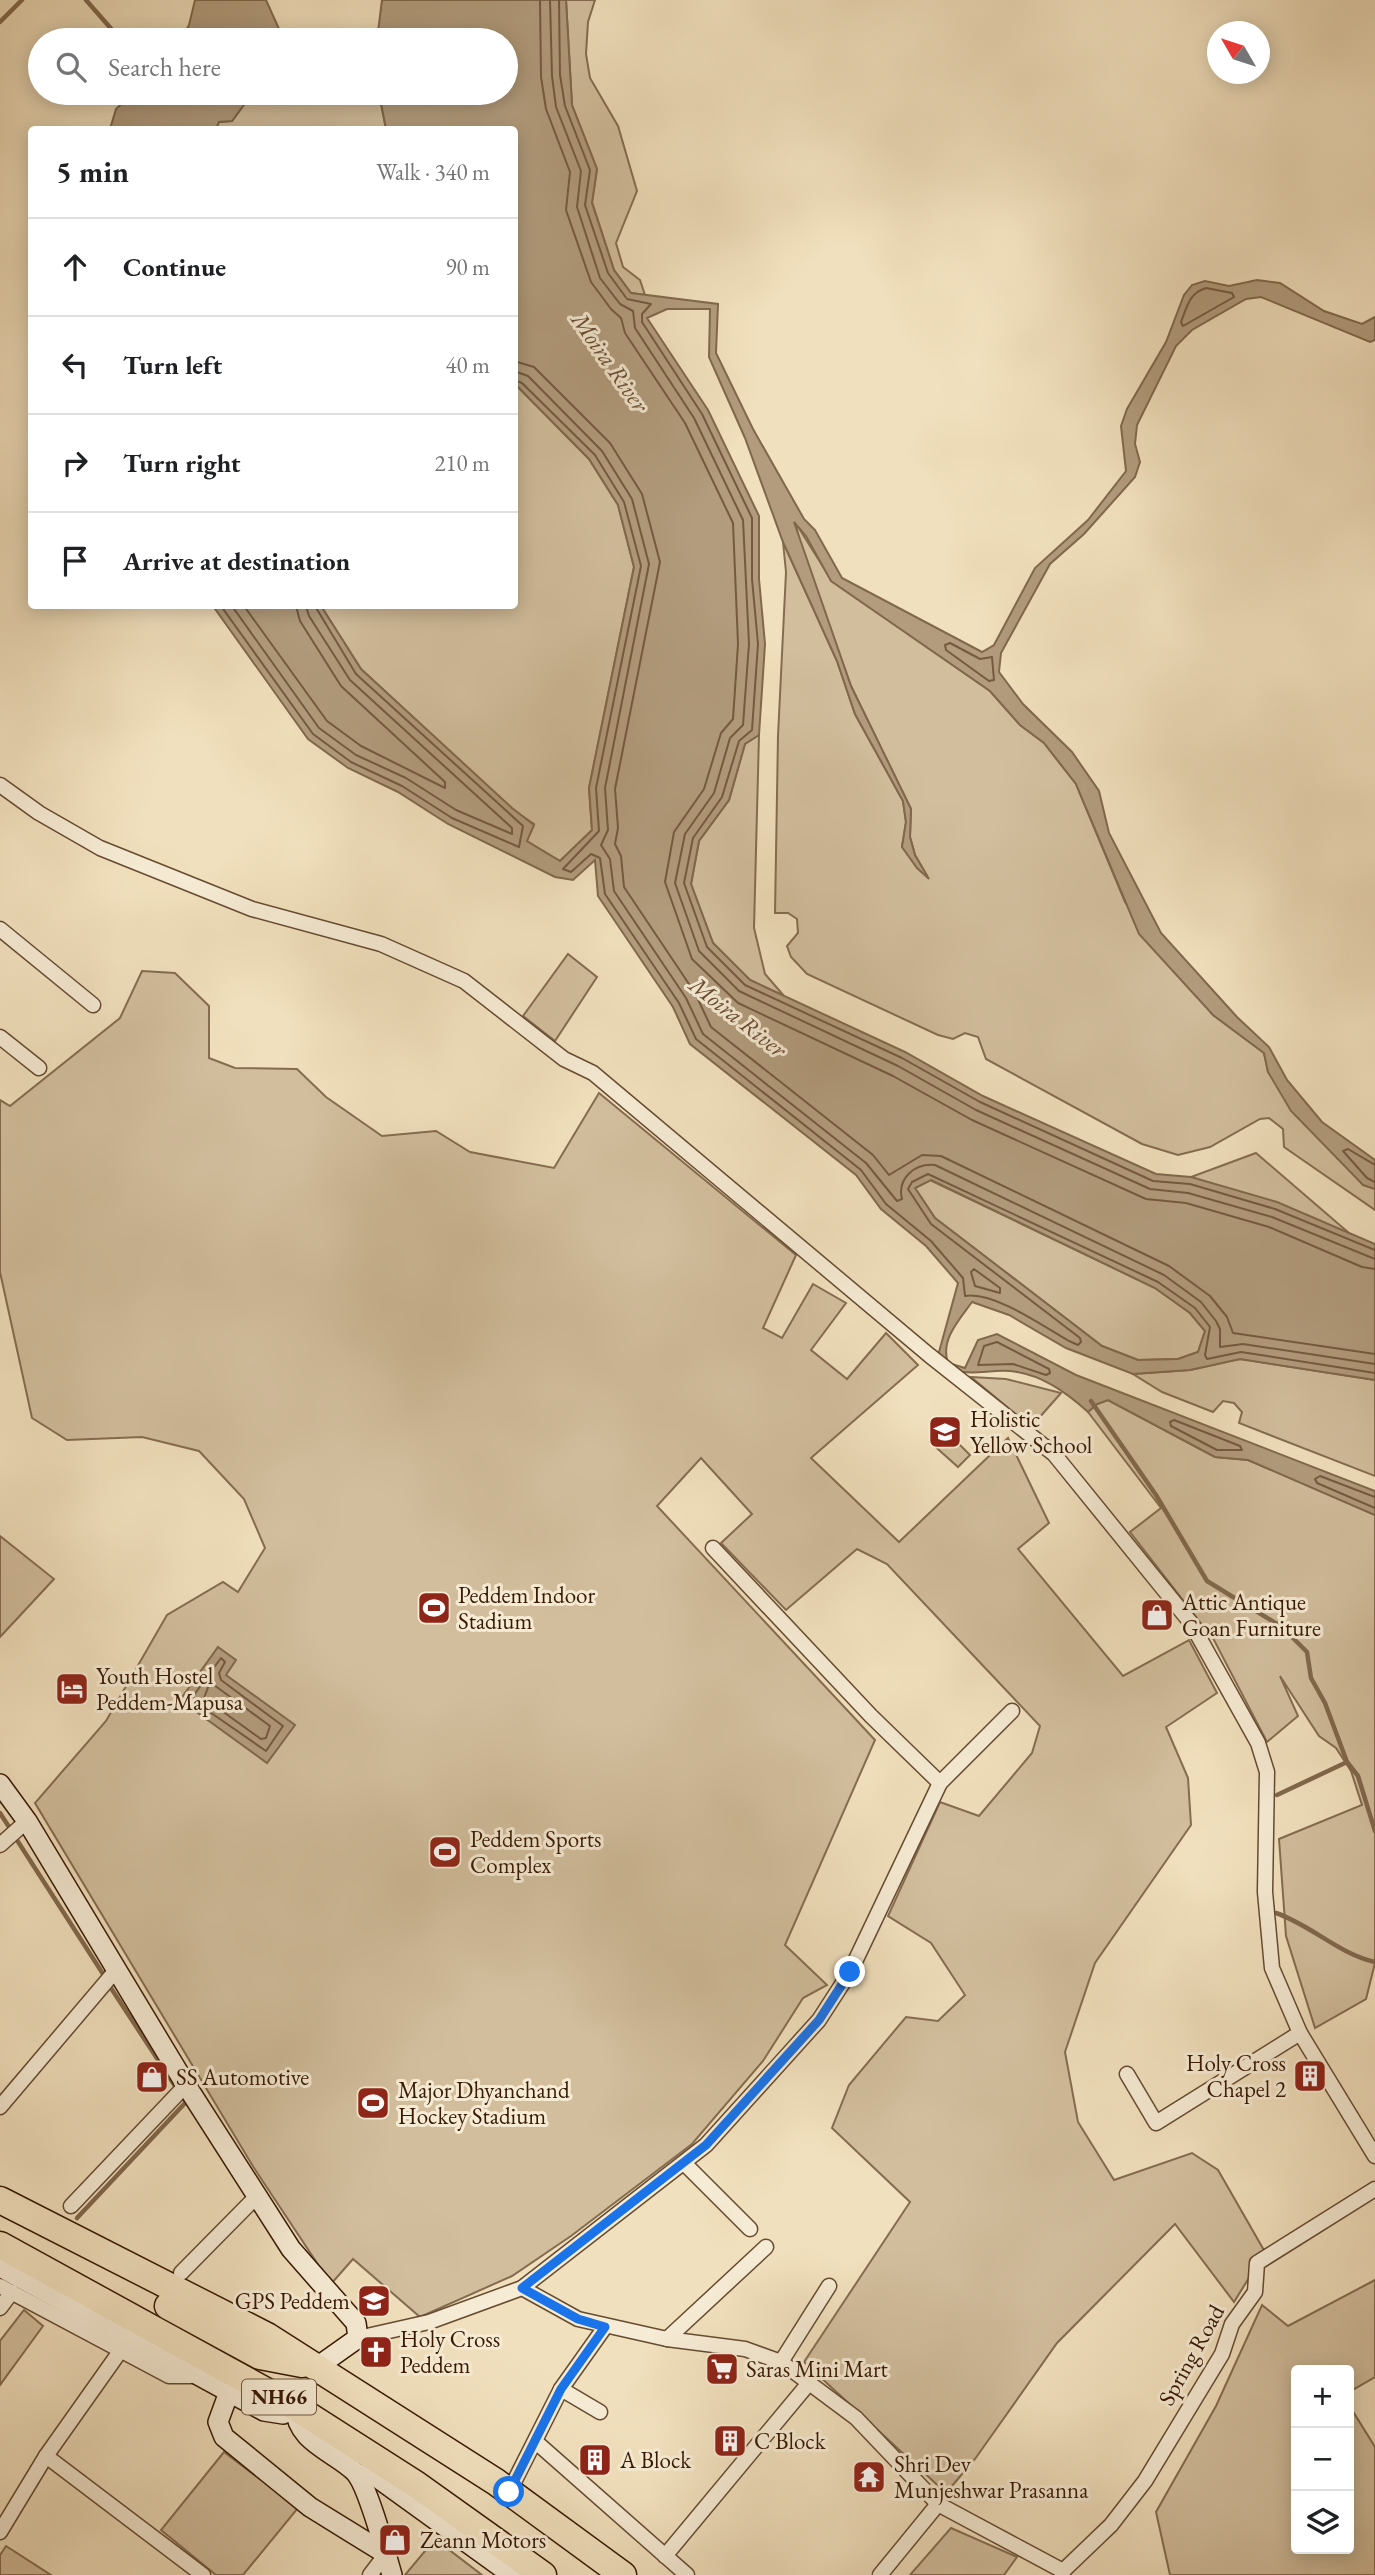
<!DOCTYPE html>
<html lang="en">
<head>
<meta charset="utf-8">
<style>
	:root { --surface:#fff; --page:#f6f6f6; --text:#202124; --muted:#757577; --line:#e0e0e0 }
	body { margin:0; font-family:"EB Garamond",serif; background:var(--page); color:var(--text) }
	.controls { position:absolute; right:21px; bottom:21px; display:grid; overflow:hidden; border-radius:7px; box-shadow:0 4px 18px #0003 }
	.controls button { width:63px; height:63px; display:grid; place-items:center; padding:0; border:0; border-bottom:2px solid var(--line); background:var(--surface); color:var(--text); font:35px sans-serif }
	.compass { position:absolute; left:1207px; top:21px; width:63px; height:63px; border-radius:50%; background:var(--surface); box-shadow:0 4px 18px #0003; rotate:309deg }
	.stop { position:absolute; width:21px; height:21px; margin:-16px; border:5px solid #1a73e8; border-radius:50%; background:#fff }
	.stop.end { background:#1a73e8; border-color:#fff; box-shadow:0 2px 7px #0008 }
	.list { margin:0; padding:0; list-style:none }
	h2 { display:flex; justify-content:space-between; align-items:center; height:91px; margin:0; padding:0 28px; font-size:30px }
	h2 small { font-size:23px; font-weight:400; color:var(--muted) }
	.list li { display:grid; grid-template-columns:46px 1fr auto; gap:21px; align-items:center; box-sizing:border-box; height:98px; padding:0 28px; border-top:2px solid var(--line) }
	.list b { display:block; font-size:26px; white-space:nowrap }
	.list em { font-size:23px; font-style:normal; color:var(--muted) }
	.icon { flex:none; width:38px; height:38px; fill:none; stroke:currentColor; stroke-width:2; stroke-linecap:round; stroke-linejoin:round }
	.map { position:relative; flex:none; width:1375px; height:2575px; overflow:hidden }
	.search { position:absolute; background:var(--surface); box-shadow:0 4px 18px #0003; left:28px; top:28px; width:490px; height:77px; display:flex; align-items:center; gap:18px; box-sizing:border-box; padding:0 24px; border-radius:38px; color:var(--muted); font-size:26px }
	.panel { position:absolute; background:var(--surface); box-shadow:0 4px 18px #0003; left:28px; top:126px; width:490px; height:483px; border-radius:7px }
	.map>svg:first-child { display:block }
</style>
</head>
<body>
<div class="map">
<svg width="1375" height="2575" viewBox="0 0 1375 2575">
	<rect width="100%" height="100%" fill="#f1e0bd"/>
	<filter id="stains"><feTurbulence type="fractalNoise" baseFrequency=".00286" numOctaves="4"/><feColorMatrix values="0 0 0 0 .2 0 0 0 0 .09 0 0 0 0 .02 0 0 0 .5 -.17"/></filter>
	<radialGradient id="worn" r=".72"><stop offset=".6" stop-color="#630" stop-opacity="0"/><stop offset="1" stop-color="#630" stop-opacity=".3"/></radialGradient>
	<g fill="#d2be9d" stroke="#856c50" stroke-width="2">
		<polygon points="566,0 595,0 588,22 586,54 590,78 618,126 637,191 616,243 623,267 640,280 645,295 631,293 614,270 592,202 597,169 572,105"/>
		<polygon points="288,93 379,93 386,129 216,130 218,122 232,121 246,102 288,97"/>
		<polygon points="515,384 589,459 618,505 634,567 589,788 592,830 560,861 526,841 534,824 512,809 361,669 321,606 514,606"/>
		<polygon points="795,522 832,581 990,691 1020,725 1044,743 1076,784 1125,902 1213,1015 1264,1053 1268,1072 1363,1185 1375,1189 1375,1210 1284,1147 1283,1129 1269,1118 1260,1119 1210,1147 1178,1155 1142,1144 986,1059 978,1037 965,1033 953,1039 938,1035 807,974 791,957 787,946 798,933 797,919 788,913 775,913 778,736 786,572 783,542 837,661 855,714 903,801 906,822 902,847 927,876 915,855 910,837 911,809 851,686 803,553"/>
		<polygon points="759,735 754,928 765,974 784,996 750,980 713,943 691,884 699,841 729,800 745,744"/>
		<polygon points="568,954 597,977 555,1041 523,1016"/>
		<polygon points="142,971 175,973 209,1006 209,1058 235,1068 297,1069 326,1097 382,1136 436,1131 470,1152 554,1168 599,1093 796,1255 763,1328 782,1338 813,1284 846,1303 811,1350 847,1379 886,1333 918,1365 811,1458 899,1542 1008,1438 1049,1523 1018,1549 1123,1676 1189,1640 1217,1693 1166,1727 1188,1778 1191,1825 1095,1963 1065,2052 1078,2122 1114,2180 1192,2153 1218,2170 1265,2252 1234,2302 1175,2224 1057,2343 975,2459 946,2493 804,2362 910,2202 832,2128 849,2085 906,2017 938,2021 965,1995 931,1943 888,1916 940,1802 979,1816 1032,1753 1040,1726 887,1564 857,1549 786,1610 721,1543 752,1514 701,1458 657,1506 875,1740 785,1945 827,1985 803,1998 763,2061 692,2144 571,2236 512,2276 420,2317 353,2259 331,2284 254,2168 35,1803 106,1721 167,1615 223,1582 238,1592 265,1548 244,1499 199,1451 142,1437 67,1440 32,1418 0,1272 0,1100 10,1106 120,1018"/>
		<polygon points="1256,1153 1349,1233 1191,1177"/>
		<polygon points="930,1180 1155,1288 1190,1313 1205,1331 1198,1352 1178,1359 1138,1360 1102,1346 935,1218 915,1188"/>
		<polygon points="1240,1359 1375,1380 1375,1476 1239,1423 1242,1412 1234,1403 1223,1401 1213,1412 1162,1392 1133,1374 1190,1370"/>
		<polygon points="971,1377 1006,1379 1061,1393 1031,1427"/>
		<polygon points="1108,1400 1215,1457 1248,1460 1375,1515 1375,1963 1366,1999 1315,2028 1286,1936 1279,1839 1362,1805 1351,1771 1336,1748 1319,1736 1280,1676 1298,1716 1267,1742 1214,1640 1130,1532 1161,1508 1088,1412 1097,1404"/>
		<polygon points="943,1428 970,1455 958,1467 930,1442"/>
		<polygon points="0,1536 54,1579 0,1637"/>
		<polygon points="1375,2280 1375,2377 1349,2392 1349,2370 1296,2370 1296,2549 1349,2549 1349,2405 1375,2447 1375,2575 1170,2575 1156,2512 1216,2406 1262,2305 1288,2326"/>
		<polygon points="24,2310 43,2326 0,2385 0,2341"/>
		<polygon points="224,2452 298,2508 243,2575 216,2575 161,2530"/>
		<polygon points="951,2528 1017,2557 1004,2575 910,2575"/>
		<polygon points="435,2539 482,2575 405,2575"/>
		<polygon points="6,2546 51,2575 0,2575 0,2555"/>
	</g>
	<g fill="#b29c7d" stroke="#81684c" stroke-width="2" fill-rule="evenodd">
		<polygon points="195,0 266,0 284,40 180,40 189,25"/>
		<path d="M382,0H566L572,105L597,169L592,203L614,270L631,293L718,304L716,353L753,429L804,519L815,530L842,578L982,652L994,645L1035,568L1088,520L1126,471L1121,426L1127,409L1166,342L1184,295L1192,285L1205,281L1229,286L1257,280L1280,283L1324,311L1362,324L1375,317V340L1370,342L1261,297L1246,299L1192,330L1176,346L1137,425L1135,444L1140,462L1135,477L1084,534L1050,564L1001,653L999,672L1023,704L1072,752L1099,791L1109,833L1161,933L1237,1017L1269,1047L1287,1080L1322,1122L1375,1160V1189L1363,1185L1291,1111L1268,1072L1264,1053L1213,1015L1139,934L1076,784L1044,743L1020,725L990,691L831,581L806,536L794,522L851,686L911,809L910,837L915,855L929,879L917,868L902,847L906,822L903,801L855,714L837,661L783,542L745,438L709,357L710,309H667L647,318L708,410L759,516V579L765,644L759,735L745,744L729,800L699,841L691,884L713,943L750,980L905,1052L983,1096L1156,1174L1191,1177L1277,1202L1375,1244V1380L1240,1359L1190,1370L1133,1374L1066,1348L1009,1315L972,1302C959,1320 940,1340 948,1363L965,1368L978,1340L997,1334L1076,1375L1375,1491V1515L1248,1460L1215,1457L1108,1400L1097,1404L1088,1412C1066,1392 1041,1374 1010,1371C984,1369 963,1380 941,1362L939,1352L958,1283L926,1246L881,1209L856,1175L690,1044L673,1007L598,896L595,860L573,880L555,877L448,824L398,792L348,768L308,739L213,606H321L361,669L512,808L534,825L527,841L560,861L592,830L589,788L634,567L618,505L589,459L515,384L514,130L386,129L379,93H506V40H377ZM931,1180L1155,1288L1190,1313L1205,1331L1198,1352L1178,1359L1138,1360L1102,1346L935,1218L915,1188Z"/>
		<polygon points="133,93 288,93 288,97 246,102 232,121 219,122 216,129 110,129 116,109"/>
		<polygon points="218,1647 236,1660 226,1675 295,1725 267,1763 180,1700"/>
	</g>
	<g fill="none" stroke-linecap="round" stroke-linejoin="round">
		<g stroke="#755a40" stroke-width="2">
			<polyline points="540,0 541,77 546,109 570,172 566,210 591,282 611,309 621,318 625,333 685,423 733,523 738,644 733,719 721,733 704,789 674,832 665,882 692,959 738,1003 893,1076 972,1120 1146,1199 1186,1203 1269,1227 1362,1267 1375,1269"/>
			<polyline points="550,0 552,76 556,107 581,171 577,207 600,278 620,304 633,311 635,328 694,418 743,520 749,644 743,725 730,738 714,793 685,834 675,883 699,951 739,991 898,1066 976,1110 1150,1189 1188,1193 1272,1217 1375,1259"/>
			<polyline points="559,0 560,75 565,106 590,170 585,205 608,273 627,299 651,304 642,314 642,322 702,414 752,518 752,579 758,644 752,730 739,741 722,797 693,838 684,883 707,947 745,985 902,1058 980,1102 1153,1181 1190,1184 1275,1209 1375,1250"/>
			<path d="M1206,288L1232,293L1234,297L1183,326L1181,322C1187,307 1189,293 1206,288Z"/>
			<polyline points="514,361 534,367 610,443 642,494 660,562 615,789 618,828 615,844 621,856 624,887 695,993 711,1027 873,1155 889,1175 922,1155 941,1156 1169,1266 1210,1296 1227,1317 1233,1333 1375,1354"/>
			<path d="M514,371L528,376L602,451L632,499L649,564L605,788L608,830L601,845L610,859L614,891L686,998L703,1034L866,1163L897,1201L902,1199C897,1179 914,1163 935,1165L1164,1275L1201,1302L1216,1321L1220,1329V1347L1243,1344L1375,1364"/>
			<path d="M514,380L522,383L595,455L624,502L641,566L596,788L599,831L563,869L571,872L591,854L600,858L605,894L679,1003L696,1039L861,1170L886,1204L931,1241L963,1278L965,1296C994,1291 1044,1327 1069,1341L1078,1345L1081,1342L1080,1338L931,1224L908,1189L912,1182L928,1174L1158,1282L1195,1308L1210,1327L1205,1355L1207,1359L1241,1352L1375,1373"/>
			<polyline points="221,606 313,734 351,762 402,786 452,818 519,847 523,826 356,674 315,606"/>
			<polyline points="232,606 319,728 356,755 406,778 456,810 512,834 512,828 350,680 309,616 306,606"/>
			<polyline points="244,606 327,721 361,746 445,788 445,782 341,686 300,621 296,606"/>
			<polygon points="950,643 980,659 992,657 994,680 989,681 946,650 945,645"/>
			<polyline points="1375,1165 1348,1149 1343,1151 1367,1178 1375,1182"/>
			<polygon points="974,1269 1000,1288 1000,1293 975,1286 971,1272"/>
			<polygon points="997,1342 1049,1369 1050,1373 1046,1375 1013,1364 978,1365 984,1346"/>
			<polygon points="1174,1420 1240,1446 1242,1450 1217,1450 1171,1426 1170,1422"/>
			<polyline points="1375,1497 1320,1476 1315,1479 1317,1483 1375,1508"/>
			<polygon points="221,1658 225,1662 219,1673 221,1680 283,1726 266,1751 191,1699"/>
			<polygon points="209,1685 214,1685 270,1726 266,1738 261,1739 204,1698"/>
		</g>
		<g stroke="#81684c" stroke-width="4.5">
			<polyline points="86,0 121,40"/>
			<polyline points="0,22 22,0"/>
			<polyline points="1091,1401 1156,1495 1207,1581 1282,1627 1307,1652 1311,1678 1325,1703 1347,1762 1358,1776 1375,1831"/>
			<polyline points="1277,1795 1347,1762"/>
			<polyline points="0,1813 11,1830"/>
			<polyline points="15,1837 105,1977"/>
			<path d="M1276,1913C1311,1925 1339,1954 1375,1962"/>
			<polyline points="109,1985 177,2089"/>
			<polyline points="77,2218 186,2102 184,2099"/>
		</g>
		<defs>
			<g id="street">
				<polyline points="0,785 39,813 100,848 252,909 381,944 464,981 564,1059 593,1073 929,1355 1054,1454 1191,1623 1258,1743 1267,1772 1265,1892 1272,1968 1300,2033 1375,2156"/>
				<polyline points="0,929 93,1005"/>
				<polyline points="0,1037 39,1068"/>
				<polyline points="713,1548 871,1716 940,1783"/>
				<polyline points="0,1845 27,1821"/>
				<polyline points="1127,2074 1156,2123 1300,2033"/>
				<polyline points="0,2107 117,1969"/>
				<polyline points="685,2164 750,2229"/>
				<polyline points="71,2206 186,2085"/>
				<polyline points="181,2273 257,2196"/>
				<polyline points="0,2286 169,2376 197,2376"/>
				<polyline points="522,2288 706,2145 819,2020 850,1972 940,1783 1012,1711"/>
				<polyline points="0,2308 12,2292"/>
				<polyline points="358,2338 429,2322 522,2288 578,2319 667,2339 745,2349 781,2362 856,2418 938,2504 1063,2571 1062,2575"/>
				<polyline points="667,2339 766,2247"/>
				<polyline points="781,2362 829,2286"/>
				<polyline points="561,2389 600,2412"/>
				<polyline points="536,2442 687,2575"/>
				<polyline points="46,2456 203,2575"/>
				<polyline points="509,2492 561,2389 605,2327"/>
				<polyline points="0,2532 46,2456 121,2350"/>
				<polyline points="665,2556 809,2383"/>
				<polyline points="1063,2571 1111,2525 1145,2481 1222,2354 1232,2324 1255,2292 1257,2263 1375,2189"/>
				<polyline points="370,2575 386,2554"/>
				<polyline points="880,2575 938,2504"/>
			</g>
			<g id="secondary">
				<polyline points="0,1784 27,1821 186,2085 291,2249 356,2323 358,2338 317,2367"/>
				<path d="M0,2267L264,2411L283,2414L295,2407C297,2443 332,2450 355,2472C368,2486 386,2554 392,2575"/>
				<polyline points="229,2392 218,2422 224,2437 310,2507 386,2554"/>
				<polyline points="357,2474 375,2476 512,2575"/>
			</g>
			<g id="highway">
				<polyline points="0,2200 267,2336 496,2482 623,2575"/>
				<polyline points="0,2245 295,2407 417,2485 543,2575"/>
				<polyline points="168,2306 260,2356 302,2364"/>
			</g>
		</defs>
		<use href="#street" stroke="#664b31" stroke-width="17"/>
		<use href="#secondary" stroke="#381902" stroke-width="22"/>
		<use href="#highway" stroke="#381902" stroke-width="29"/>
		<use href="#street" stroke="#f6ebd4" stroke-width="14"/>
		<use href="#secondary" stroke="#f6ebd4" stroke-width="19"/>
		<use href="#highway" stroke="#f1e0bd" stroke-width="26"/>
	</g>
	<g fill="none" stroke-linecap="round" stroke-linejoin="round">
		<polyline stroke="#1a73e8" stroke-width="9" points="509,2492 561,2389 605,2327 578,2319 522,2288 706,2145 819,2020 850,1972"/>
	</g>
	<defs>
		<symbol id="school-square" viewBox="-11 -11 22 22"><rect x="-9" y="-9" width="18" height="18" rx="4" fill="#8f2418" stroke="#f6ebd4"/><path d="M0-5L7-2L0 1L-7-2ZM-4 1L0 2.5L4 1V4Q0 6-4 4Z" fill="#fff"/></symbol>
		<symbol id="stadium-square" viewBox="-11 -11 22 22"><rect x="-9" y="-9" width="18" height="18" rx="4" fill="#8f2418" stroke="#f6ebd4"/><path d="M0-5a6.5 5 0 1 0 0 10a6.5 5 0 1 0 0-10ZM-3.5-1.8h7v3.6h-7Z" fill="#fff"/></symbol>
		<symbol id="shop-square" viewBox="-11 -11 22 22"><rect x="-9" y="-9" width="18" height="18" rx="4" fill="#8f2418" stroke="#f6ebd4"/><path d="M-5-2.5h2.3a2.7 3.5 0 0 1 5.4 0H5L5.5 6h-11ZM-1.5-2.5h3a1.5 2.3 0 0 0-3 0Z" fill="#fff"/></symbol>
		<symbol id="hotel-square" viewBox="-11 -11 22 22"><rect x="-9" y="-9" width="18" height="18" rx="4" fill="#8f2418" stroke="#f6ebd4"/><path d="M-6-4.5h1.5V1H6V5H4.5V3h-9V5H-6ZM-4 0a1.8 1.8 0 1 1 3.6 0ZM.5 0V-2.5h3Q6-2.5 6 0Z" fill="#fff"/></symbol>
		<symbol id="building-square" viewBox="-11 -11 22 22"><rect x="-9" y="-9" width="18" height="18" rx="4" fill="#8f2418" stroke="#f6ebd4"/><path d="M-4-6H4V6H1V3H-1V6H-4ZM-2.5-4.3h1.7v1.8h-1.7ZM.8-4.3h1.7v1.8H.8ZM-2.5-1h1.7V.8h-1.7ZM.8-1h1.7V.8H.8Z" fill="#fff"/></symbol>
		<symbol id="church-square" viewBox="-11 -11 22 22"><rect x="-9" y="-9" width="18" height="18" rx="4" fill="#8f2418" stroke="#f6ebd4"/><path d="M-1.2-6h2.4v3.5h3.3v2.4h-3.3V6h-2.4V-.1h-3.3v-2.4h3.3Z" fill="#fff"/></symbol>
		<symbol id="supermarket-square" viewBox="-11 -11 22 22"><rect x="-9" y="-9" width="18" height="18" rx="4" fill="#8f2418" stroke="#f6ebd4"/><path d="M-6-5.5h2.5l.6 2H6L4.5 2H-2.5L-4.4-4H-6ZM-1.5 3.2a1.3 1.3 0 1 0 .1 0ZM3 3.2a1.3 1.3 0 1 0 .1 0Z" fill="#fff"/></symbol>
		<symbol id="temple-square" viewBox="-11 -11 22 22"><rect x="-9" y="-9" width="18" height="18" rx="4" fill="#8f2418" stroke="#f6ebd4"/><path d="M0-6L5-2H3V0L6.5 2.5H4V6H1.5V3h-3V6H-4V2.5H-6.5L-3 0V-2H-5Z" fill="#fff"/></symbol>
	</defs>
	<g fill-rule="evenodd">
		<use href="#school-square" x="926" y="1413" width="38" height="38"/>
		<use href="#stadium-square" x="415" y="1589" width="38" height="38"/>
		<use href="#shop-square" x="1138" y="1596" width="38" height="38"/>
		<use href="#hotel-square" x="53" y="1670" width="38" height="38"/>
		<use href="#stadium-square" x="426" y="1833" width="38" height="38"/>
		<use href="#building-square" x="1291" y="2057" width="38" height="38"/>
		<use href="#shop-square" x="133" y="2058" width="38" height="38"/>
		<use href="#stadium-square" x="354" y="2084" width="38" height="38"/>
		<use href="#school-square" x="355" y="2282" width="38" height="38"/>
		<use href="#church-square" x="357" y="2333" width="38" height="38"/>
		<use href="#supermarket-square" x="703" y="2350" width="38" height="38"/>
		<use href="#building-square" x="711" y="2422" width="38" height="38"/>
		<use href="#building-square" x="576" y="2441" width="38" height="38"/>
		<use href="#temple-square" x="850" y="2458" width="38" height="38"/>
		<use href="#shop-square" x="376" y="2521" width="38" height="38"/>
	</g>
	<g text-anchor="middle" stroke-width="6" stroke-linejoin="round" paint-order="stroke">
		<rect fill="#f6ebd4" stroke="#715841" stroke-width="2" x="242" y="2379.5" width="74" height="35" rx="5"/>
		<g font-size="21" font-weight="bold" fill="#381902">
			<text x="279" y="2404">NH66</text>
		</g>
		<g font-size="23" fill="#381902" stroke="#f6ebd4" text-anchor="start">
			<text x="970" y="1427">Holistic<tspan x="970" dy="26">Yellow School</tspan></text>
			<text x="458" y="1603">Peddem Indoor<tspan x="458" dy="26">Stadium</tspan></text>
			<text x="1182" y="1610">Attic Antique<tspan x="1182" dy="26">Goan Furniture</tspan></text>
			<text x="96" y="1684">Youth Hostel<tspan x="96" dy="26">Peddem-Mapusa</tspan></text>
			<text x="470" y="1847">Peddem Sports<tspan x="470" dy="26">Complex</tspan></text>
			<text x="1286" y="2071" text-anchor="end">Holy Cross<tspan x="1286" dy="26">Chapel 2</tspan></text>
			<text x="176" y="2085">SS Automotive</text>
			<text x="398" y="2098">Major Dhyanchand<tspan x="398" dy="26">Hockey Stadium</tspan></text>
			<text x="350" y="2309" text-anchor="end">GPS Peddem</text>
			<text x="400" y="2347">Holy Cross<tspan x="400" dy="26">Peddem</tspan></text>
			<text x="746" y="2377">Saras Mini Mart</text>
			<text x="754" y="2449">C Block</text>
			<text x="620" y="2468">A Block</text>
			<text x="894" y="2472">Shri Dev<tspan x="894" dy="26">Munjeshwar Prasanna</tspan></text>
			<text x="420" y="2548">Zeann Motors</text>
		</g>
		<g font-size="23" fill="#381902" stroke="#f6ebd4">
			<text transform="translate(1191 2355) rotate(-61)" y="8">Spring Road</text>
		</g>
		<g font-size="24" font-style="italic" fill="#694d33" stroke="#f6ebd4">
			<text transform="translate(610 362) rotate(55)" y="8">Moira River</text>
			<text transform="translate(738 1017) rotate(38)" y="8">Moira River</text>
		</g>
	</g>
	<rect width="100%" height="100%" filter="url(#stains)"/>
	<rect width="100%" height="100%" fill="url(#worn)"/>
</svg>
<div class="controls">
<button>+</button>
<button>−</button>
<button><svg class="icon" aria-label="layers" viewBox="0 0 24 24"><path d="M12 4l9 5-9 5-9-5zM3 14l9 5 9-5"/></svg></button>
</div>
<svg class="compass" viewBox="-18 -18 36 36"><path d="M0-13l5 13h-10z" fill="#e53935"/><path d="M0 13l5-13h-10z" fill="#757577"/></svg>
<div class="stop" style="left:509px;top:2492px"></div>
<div class="stop end" style="left:850px;top:1972px"></div>
<div class="search"><svg class="icon" aria-label="search" viewBox="0 0 24 24"><circle cx="10" cy="10" r="6"/><path d="M15 15l6 6"/></svg>Search here</div>
<section class="panel">
<h2>5 min<small>Walk · 340 m</small></h2>
<ul class="list">
<li><svg class="icon" aria-label="ahead" viewBox="0 0 24 24"><path d="M12 20V5M6 11l6-6 6 6"/></svg><div><b>Continue</b></div><em>90 m</em></li>
<li><svg class="icon" aria-label="left" viewBox="0 0 24 24"><path d="M17 20v-9H6M10 6l-5 5 5 5"/></svg><div><b>Turn left</b></div><em>40 m</em></li>
<li><svg class="icon" aria-label="right" viewBox="0 0 24 24"><path d="M7 20v-9h11M14 6l5 5-5 5"/></svg><div><b>Turn right</b></div><em>210 m</em></li>
<li><svg class="icon" aria-label="arrive" viewBox="0 0 24 24"><path d="M6 21V4h12l-3 4 3 4H6"/></svg><div><b>Arrive at destination</b></div></li>
</ul>
</section>
</div>
</body>
</html>
